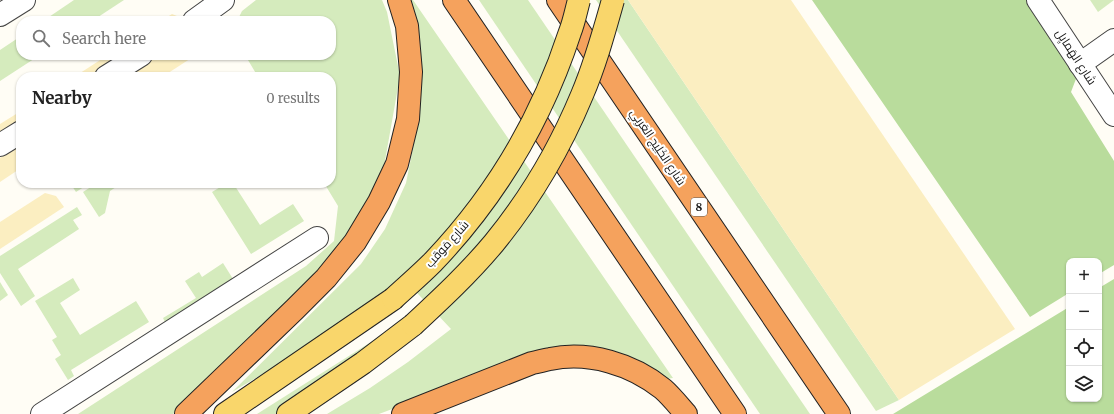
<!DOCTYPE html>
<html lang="en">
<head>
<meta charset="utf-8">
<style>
	:root { --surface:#fff; --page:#f6f6f6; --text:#222; --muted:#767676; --line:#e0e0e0 }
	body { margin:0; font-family:Merriweather,Cairo,serif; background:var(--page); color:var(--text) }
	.controls { position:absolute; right:12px; bottom:12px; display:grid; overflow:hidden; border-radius:8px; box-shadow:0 1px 3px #0004 }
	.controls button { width:36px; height:36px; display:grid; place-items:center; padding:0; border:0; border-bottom:1px solid var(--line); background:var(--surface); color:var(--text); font:20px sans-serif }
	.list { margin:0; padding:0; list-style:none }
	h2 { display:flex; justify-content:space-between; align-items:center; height:52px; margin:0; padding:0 16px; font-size:17px }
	h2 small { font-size:13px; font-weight:400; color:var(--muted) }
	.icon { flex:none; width:22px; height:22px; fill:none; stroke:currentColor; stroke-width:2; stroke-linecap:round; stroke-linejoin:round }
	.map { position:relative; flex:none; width:1114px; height:414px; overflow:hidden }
	.search { position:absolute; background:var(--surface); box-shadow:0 1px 3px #0004; left:16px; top:16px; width:320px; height:44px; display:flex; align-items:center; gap:10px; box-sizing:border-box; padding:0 14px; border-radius:16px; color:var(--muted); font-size:15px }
	.panel { position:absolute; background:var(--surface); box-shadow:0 1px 3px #0004; left:16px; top:72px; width:320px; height:116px; border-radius:16px }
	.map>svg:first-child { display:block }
</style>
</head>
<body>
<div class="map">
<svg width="1114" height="414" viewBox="0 0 1114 414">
	<rect width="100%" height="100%" fill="#fffdf5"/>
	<g fill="#d5ebbd">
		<polygon points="74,0 124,0 92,21 43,21"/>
		<polygon points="256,0 382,0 387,12 400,76 383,172 351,242 290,310 173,414 78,414 306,266 334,241 338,206 324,183 331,183 331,77 258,77 245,55 331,55 331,21 237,21 242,11"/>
		<polygon points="408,0 413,0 673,378 665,379 639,361 603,349 562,345 379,414 327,414 370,388 408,362 451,329 403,278 346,325 232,392 361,264 385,229 406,183 418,123"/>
		<polygon points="479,0 528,0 810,414 760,414"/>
		<polygon points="596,0 628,0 899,400 876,411"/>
		<polygon points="1090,0 1114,0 1098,12"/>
		<polygon points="21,36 21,55 40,55 0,81 0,50"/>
		<polygon points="70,183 90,183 76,192"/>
		<polygon points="97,183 122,183 110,191 105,213 99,217 83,192"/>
		<polygon points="227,183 233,183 260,225 293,204 304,221 251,254 212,192"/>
		<polygon points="77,207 82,215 73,220 79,229 18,269 35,296 21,306 0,273 0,256"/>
		<polygon points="223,263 233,279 165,322 163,318 196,298 185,281 199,272 202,277"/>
		<polygon points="73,278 80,290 60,303 80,335 136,301 149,322 71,370 74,376 68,380 55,359 61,355 52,340 57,337 35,301"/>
		<polygon points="0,282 8,295 0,301"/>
		<polygon points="420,311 278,414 257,414"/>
	</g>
	<g fill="#b9dc9c">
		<polygon points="812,0 1032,0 1079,71 1071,92 1114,161 1114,265 1099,274 1099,261 1069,261 1069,293 1030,317"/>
		<polygon points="1114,279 1114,414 893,414 1069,307 1069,399 1099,399 1099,288"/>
	</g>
	<g fill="#fbeec1">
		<polygon points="628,0 791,0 1015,329 899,400"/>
		<polygon points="172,14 177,16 179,21 161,21"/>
		<polygon points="108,55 129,55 95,77 74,77"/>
		<polygon points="159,55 196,55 162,77 125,77"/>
		<polygon points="21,111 21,124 0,138 0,124"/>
		<polygon points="21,144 21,168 0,182 0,158"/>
		<polygon points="45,193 56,196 64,207 0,249 0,222"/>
	</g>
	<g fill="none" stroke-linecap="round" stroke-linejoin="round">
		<defs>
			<g id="minor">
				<polyline points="1038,0 1114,115"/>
				<polyline points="0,15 24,0"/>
				<polyline points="194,21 223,0"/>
				<polyline points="1080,64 1114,40"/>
				<polyline points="106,77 141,55"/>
				<polyline points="0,145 21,132"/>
				<polyline points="42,414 317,238"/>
			</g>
			<g id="major">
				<polyline points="225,414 393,299"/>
				<polyline points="288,414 363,363 413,325"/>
			</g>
			<g id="highway">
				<polyline points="454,0 735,414"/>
				<polyline points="558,0 839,414"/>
				<polyline points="186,414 295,309 326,278 355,242 379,202 397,164 408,119 411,72 407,26 399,0"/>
				<path d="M403,414L532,363C538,362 544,360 550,359C589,351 632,364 663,389C671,396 679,406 686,414"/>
			</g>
		</defs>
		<use href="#minor" stroke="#444" stroke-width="24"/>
		<use href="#major" stroke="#222" stroke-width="24"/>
		<use href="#highway" stroke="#222" stroke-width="24"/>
		<use href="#minor" stroke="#fff" stroke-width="22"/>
		<use href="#major" stroke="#f9d66b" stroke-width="22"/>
		<use href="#highway" stroke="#f5a25d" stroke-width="22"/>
		<defs>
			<g id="major-bridge">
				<path d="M393,299C406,287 420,275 433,262C495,197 542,118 570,32C574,22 576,11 579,0"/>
				<path d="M413,325C441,299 469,273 494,243C530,199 560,148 582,95C595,65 604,32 613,0"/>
			</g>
		</defs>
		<use href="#major-bridge" stroke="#222" stroke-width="24" stroke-linecap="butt"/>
		<use href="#major-bridge" stroke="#f9d66b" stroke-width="22"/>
	</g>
	<g text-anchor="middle" stroke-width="4" stroke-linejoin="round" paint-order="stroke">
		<rect fill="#fff" stroke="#585858" stroke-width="1" x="691" y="198" width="16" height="18" rx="3"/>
		<g font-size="11" font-weight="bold" fill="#111">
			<text x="699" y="211">8</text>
		</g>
		<g font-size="12" fill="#111" stroke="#fff">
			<text transform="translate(1076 57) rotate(57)" y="4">شارع الهَمايِل</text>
			<text transform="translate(658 147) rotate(56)" y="4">شارع الخَلِيج العَربِي</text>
			<text transform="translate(447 244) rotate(-48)" y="4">شارع مَوقب</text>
		</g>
	</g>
</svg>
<div class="controls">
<button>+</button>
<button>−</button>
<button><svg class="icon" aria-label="locate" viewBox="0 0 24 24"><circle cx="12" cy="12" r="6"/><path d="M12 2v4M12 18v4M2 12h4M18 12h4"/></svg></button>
<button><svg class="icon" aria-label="layers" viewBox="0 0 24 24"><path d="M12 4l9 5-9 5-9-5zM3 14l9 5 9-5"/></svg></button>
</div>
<div class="search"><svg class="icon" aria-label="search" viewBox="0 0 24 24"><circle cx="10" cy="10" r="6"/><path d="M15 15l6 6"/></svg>Search here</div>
<section class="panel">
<h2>Nearby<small>0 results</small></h2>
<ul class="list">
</ul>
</section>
</div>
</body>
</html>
